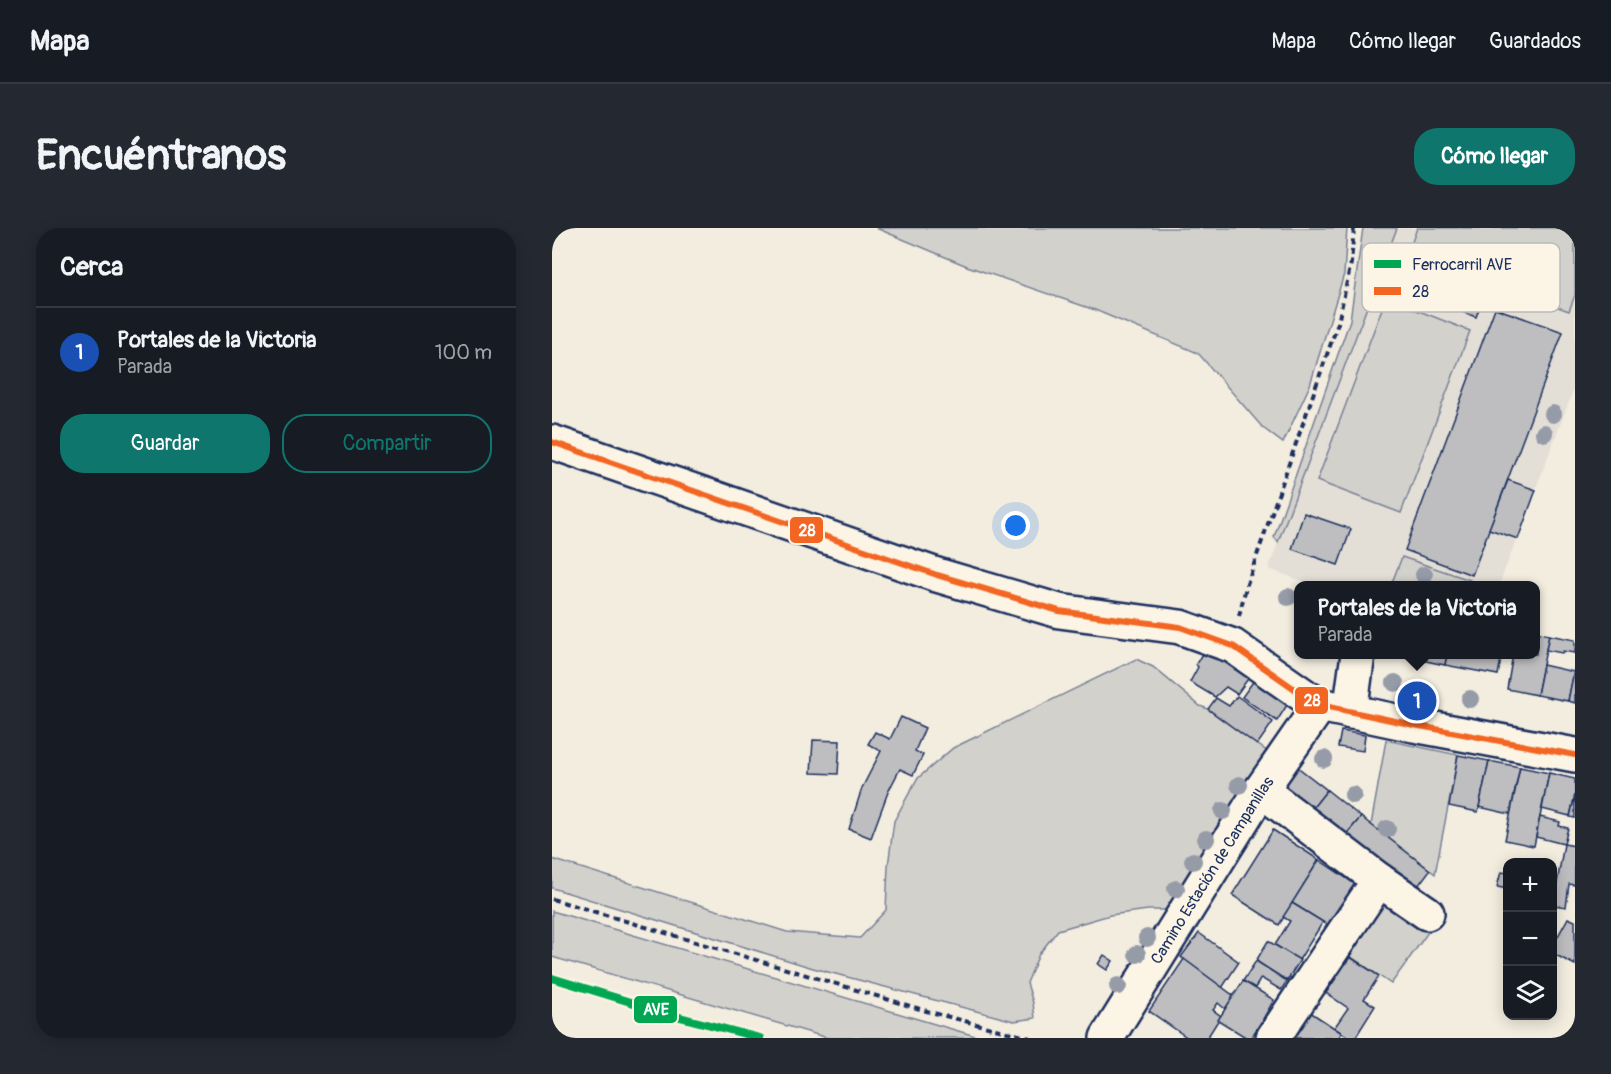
<!DOCTYPE html>
<html lang="es">
<head>
<meta charset="utf-8">
<style>
	:root { --surface:#171b24; --page:#242831; --text:#f1f3f6; --muted:#9ea1a6; --line:#363941; --accent:#0f766e }
	body { margin:0; font-family:Pangolin,sans-serif; background:var(--page); color:var(--text) }
	.controls { position:absolute; right:18px; bottom:18px; display:grid; overflow:hidden; border-radius:12px; box-shadow:0 3px 15px #0003 }
	.controls button { width:54px; height:54px; display:grid; place-items:center; padding:0; border:0; border-bottom:2px solid var(--line); background:var(--surface); color:var(--text); font:30px sans-serif }
	.you { position:absolute; left:464px; top:298px; width:21px; height:21px; margin:-15px; border:4px solid #fff; border-radius:50%; background:#1a73e8; box-shadow:0 0 0 9px #1a73e833 }
	.badge { display:grid; place-items:center; width:39px; height:39px; border-radius:50%; background:var(--accent); color:#fff; font-size:20px; font-weight:700 }
	.pin { position:absolute; translate:-50% -50%; border:3px solid #fff; box-shadow:0 2px 6px #0006 }
	.popup { position:absolute; left:742px; top:353px; width:246px; height:78px; box-sizing:border-box; display:grid; place-content:center; border-radius:12px; background:var(--surface); filter:drop-shadow(0 2px 4px #0005); font-size:20px; white-space:nowrap; color:var(--muted) }
	.popup b { font-size:22px; color:var(--text) }
	.popup::after { content:''; position:absolute; left:50%; top:100%; margin-left:-12px; border:12px solid transparent; border-top-color:var(--surface) }
	.list { margin:0; padding:0; list-style:none }
	h2 { display:flex; justify-content:space-between; align-items:center; height:78px; margin:0; padding:0 24px; font-size:26px }
	h2 small { font-size:20px; font-weight:400; color:var(--muted) }
	.list li { display:grid; grid-template-columns:39px 1fr auto; gap:18px; align-items:center; box-sizing:border-box; height:90px; padding:0 24px; border-top:2px solid var(--line) }
	.list b { display:block; font-size:22px; white-space:nowrap }
	.list p { margin:0; font-size:20px; white-space:nowrap; color:var(--muted) }
	.list em { font-size:20px; font-style:normal; color:var(--muted) }
	.actions { display:flex; gap:12px; padding:18px 24px }
	.actions a { flex:1; padding:14px 0; border:2px solid var(--accent); border-radius:24px; text-align:center; font-size:21px; color:var(--accent) }
	.actions .main { background:var(--accent); color:#fff }
	.icon { flex:none; width:33px; height:33px; fill:none; stroke:currentColor; stroke-width:2; stroke-linecap:round; stroke-linejoin:round }
	.map { position:relative; flex:none; width:1023px; height:810px; overflow:hidden; border-radius:24px }
	header { display:flex; align-items:center; gap:36px; box-sizing:border-box; height:84px; padding:0 30px; background:var(--surface); border-bottom:2px solid var(--line) }
	header strong { font-size:28px }
	nav { display:flex; gap:33px; margin-inline-start:auto; font-size:21px }
	.intro { display:flex; align-items:center; justify-content:space-between; box-sizing:border-box; height:144px; padding:0 36px }
	h1 { margin:0; font-size:42px }
	.button { padding:15px 27px; border-radius:24px; background:var(--accent); color:#fff; font-size:21px; font-weight:700 }
	main { display:flex; gap:36px; padding:0 36px }
	aside { flex:1; background:var(--surface); border-radius:24px; box-shadow:0 3px 15px #0003 }
	.map>svg:first-child { display:block }
</style>
</head>
<body>
<header>
<strong>Mapa</strong>
<nav><a>Mapa</a><a>Cómo llegar</a><a>Guardados</a></nav>
</header>
<div class="intro"><h1>Encuéntranos</h1><a class="button">Cómo llegar</a></div>
<main>
<aside>
<h2>Cerca<small></small></h2>
<ul class="list">
<li><span class="badge" style="background:#1a4fb4">1</span><div><b>Portales de la Victoria</b><p>Parada</p></div><em>100 m</em></li>
</ul>
<div class="actions"><a class="main">Guardar</a><a>Compartir</a></div>
</aside>
<div class="map">
<svg width="1023" height="810" viewBox="0 0 1023 810">
	<rect width="100%" height="100%" fill="#f3ede0"/>
	<filter id="ink" filterUnits="userSpaceOnUse"><feTurbulence type="fractalNoise" baseFrequency=".0167" numOctaves="2"/><feDisplacementMap in="SourceGraphic" scale="12" xChannelSelector="R" yChannelSelector="G"/><feConvolveMatrix kernelMatrix="1 2 1 2 8 2 1 2 1" color-interpolation-filters="sRGB"/></filter>
	<g filter="url(#ink)">
		<polygon fill="#e3dfd6" points="845,0 1023,0 1023,158 947,357 762,357 716,341"/>
		<g fill="#d3d1cc" stroke="#778095" stroke-width="1.5">
			<polygon points="324,0 795,0 792,46 758,157 731,215 711,200 646,125 543,82 415,38"/>
			<polygon points="811,0 845,0 726,314 722,309 798,92"/>
			<polygon points="865,0 1023,0 1023,67 1017,83 856,25"/>
			<polygon points="834,70 918,103 849,285 765,253"/>
			<polygon points="850,329 918,352 916,357 839,357"/>
			<polygon points="584,431 601,439 648,478 656,481 716,524 619,682 596,682 558,687 506,702 487,726 475,755 481,775 483,790 462,793 261,740 0,660 0,631 235,704 308,710 334,682 336,638 342,593 365,551 401,520"/>
			<polygon points="834,512 906,527 883,646 819,597"/>
			<polygon points="828,673 879,700 839,756 788,721"/>
			<polygon points="0,683 430,810 276,810 0,729"/>
		</g>
		<g fill="#bebec0" stroke="#1b2f5e" stroke-width="1.5">
			<polygon points="854,33 934,62 924,89 844,59"/>
			<polygon points="943,80 1011,104 920,347 853,322"/>
			<polygon points="956,252 984,262 966,311 937,301"/>
			<polygon points="752,285 799,301 786,337 740,321"/>
			<polygon points="984,404 997,407 985,467 955,461 961,426 984,426"/>
			<polygon points="997,407 1023,412 1023,425 1011,423 1010,425 994,422"/>
			<polygon points="651,424 677,435 698,448 685,466 674,459 663,469 638,454 646,439 644,436"/>
			<polygon points="841,426 895,426 893,437"/>
			<polygon points="895,426 950,426 946,447 893,437"/>
			<polygon points="991,437 1022,444 1016,473 985,467"/>
			<polygon points="1023,438 1023,475 1016,473"/>
			<polygon points="703,451 737,474 725,493 690,469"/>
			<polygon points="685,468 721,494 705,517 656,481 664,470 677,478"/>
			<polygon points="349,489 373,500 363,523 371,527 361,547 348,541 336,564 319,610 297,601 310,560 329,523 316,516 323,504 338,511"/>
			<polygon points="789,503 813,507 811,523 786,519"/>
			<polygon points="261,512 288,513 286,546 259,545"/>
			<polygon points="906,527 937,533 926,584 897,578"/>
			<polygon points="937,533 968,539 958,586 927,579"/>
			<polygon points="739,534 775,562 759,582 725,554"/>
			<polygon points="968,539 997,545 982,618 953,612"/>
			<polygon points="997,545 1023,551 1023,567 1018,588 990,581"/>
			<polygon points="775,562 809,589 793,608 759,582"/>
			<polygon points="1023,567 1023,590 1018,589"/>
			<polygon points="809,589 878,642 863,662 793,608"/>
			<polygon points="988,589 1008,594 1007,598 1016,600 1012,616 984,609"/>
			<polygon points="721,602 767,632 727,697 680,667"/>
			<polygon points="1012,616 1023,618 1023,657 1017,656 1014,679 1001,677"/>
			<polygon points="767,632 803,656 777,698 740,675"/>
			<polygon points="949,644 956,645 956,661 945,659"/>
			<polygon points="740,675 771,694 747,732 723,717 738,693 731,689"/>
			<polygon points="1016,690 1023,693 1023,737 1000,725 1000,719"/>
			<polygon points="647,705 687,734 670,760 629,729"/>
			<polygon points="716,713 748,732 735,753 704,733"/>
			<polygon points="552,727 561,733 555,742 546,736"/>
			<polygon points="798,729 827,748 812,771 823,778 803,810 798,810 782,800 796,780 774,765"/>
			<polygon points="632,731 682,768 673,781 666,775 661,782 669,788 655,810 636,810 597,783"/>
			<polygon points="704,733 735,753 729,762 709,750 703,760 691,753"/>
			<polygon points="691,753 722,772 711,791 717,794 715,797 709,794 699,810 695,810 666,792"/>
			<polygon points="755,782 790,805 786,810 735,810"/>
		</g>
		<g fill="none" stroke-linecap="round" stroke-linejoin="round">
			<defs>
				<g id="minor">
					<polyline points="0,214 385,347 507,383 628,399 681,418 757,471 768,477 862,497 1023,527"/>
					<polyline points="798,484 806,426"/>
					<polyline points="709,562 827,652 875,685"/>
					<path id="s1" d="M555,810L709,562L768,477"/>
					<polyline points="721,810 827,652"/>
				</g>
			</defs>
			<use href="#minor" stroke="#1b2f5e" stroke-width="38"/>
			<g stroke="#1b2f5e" stroke-width="4" stroke-dasharray="6 4.5" stroke-linecap="butt">
				<polyline points="687,388 694,359 786,95 799,35 802,0"/>
				<polyline points="0,671 378,784 478,810"/>
			</g>
			<use href="#minor" stroke="#fcf5e5" stroke-width="33"/>
			<defs>
				<polyline id="bus-1" points="0,214 385,347 507,383 628,399 681,418 757,471 768,477 862,497 1023,527"/>
			</defs>
			<use href="#bus-1" stroke="#fcf5e5" stroke-width="10"/>
			<use href="#bus-1" stroke="#f26522" stroke-width="6"/>
			<defs>
				<polyline id="rail-1" points="0,750 124,788 208,810"/>
			</defs>
			<use href="#rail-1" stroke="#fcf5e5" stroke-width="12"/>
			<use href="#rail-1" stroke="#00a651" stroke-width="8"/>
		</g>
		<g fill="#969ba8">
			<circle cx="1001" cy="186" r="9"/>
			<circle cx="992" cy="205" r="9"/>
			<circle cx="872" cy="347" r="9"/>
			<circle cx="736" cy="369" r="9"/>
			<circle cx="843" cy="455" r="9"/>
			<circle cx="918" cy="471" r="9"/>
			<circle cx="772" cy="531" r="9"/>
			<circle cx="687" cy="557" r="9"/>
			<circle cx="801" cy="567" r="9"/>
			<circle cx="671" cy="583" r="9"/>
			<circle cx="835" cy="601" r="9"/>
			<circle cx="654" cy="611" r="9"/>
			<circle cx="641" cy="633" r="9"/>
			<circle cx="624" cy="661" r="9"/>
			<circle cx="595" cy="710" r="9"/>
			<circle cx="585" cy="726" r="9"/>
			<circle cx="566" cy="758" r="9"/>
		</g>
	</g>
	<g text-anchor="middle" stroke-width="4.5" stroke-linejoin="round" paint-order="stroke">
		<g font-size="16" fill="#1b2f5e" stroke="#fcf5e5">
			<text dy="6" stroke="none"><textPath href="#s1" startOffset="198">Camino Estación de Campanillas</textPath></text>
		</g>
	</g>
	<rect x="810" y="15" width="198" height="69" rx="9" fill="#fcf5e5" stroke="#b8babc" stroke-width="1.5"/>
	<rect x="822" y="32" width="27" height="8" fill="#00a651"/>
	<rect x="822" y="59" width="27" height="8" fill="#f26522"/>
	<g font-size="16" fill="#1b2f5e">
		<text x="860" y="42">Ferrocarril AVE</text>
		<text x="860" y="69">28</text>
	</g>
	<g stroke="#fcf5e5" stroke-width="2">
		<rect x="237" y="288" width="35" height="28" rx="6" fill="#f26522"/>
		<rect x="742" y="458" width="35" height="29" rx="6" fill="#f26522"/>
		<rect x="81" y="767" width="45" height="29" rx="6" fill="#00a651"/>
	</g>
	<g font-size="16" text-anchor="middle" font-weight="bold" fill="#fff">
		<text x="255" y="308">28</text>
		<text x="760" y="478">28</text>
		<text x="104" y="787">AVE</text>
	</g>
</svg>
<div class="controls">
<button>+</button>
<button>−</button>
<button><svg class="icon" aria-label="layers" viewBox="0 0 24 24"><path d="M12 4l9 5-9 5-9-5zM3 14l9 5 9-5"/></svg></button>
</div>
<div class="you"></div>
<div class="pin badge" style="left:865px;top:473px;background:#1a4fb4">1</div>
<div class="popup"><b>Portales de la Victoria</b>Parada</div>
</div>
</main>
</body>
</html>
